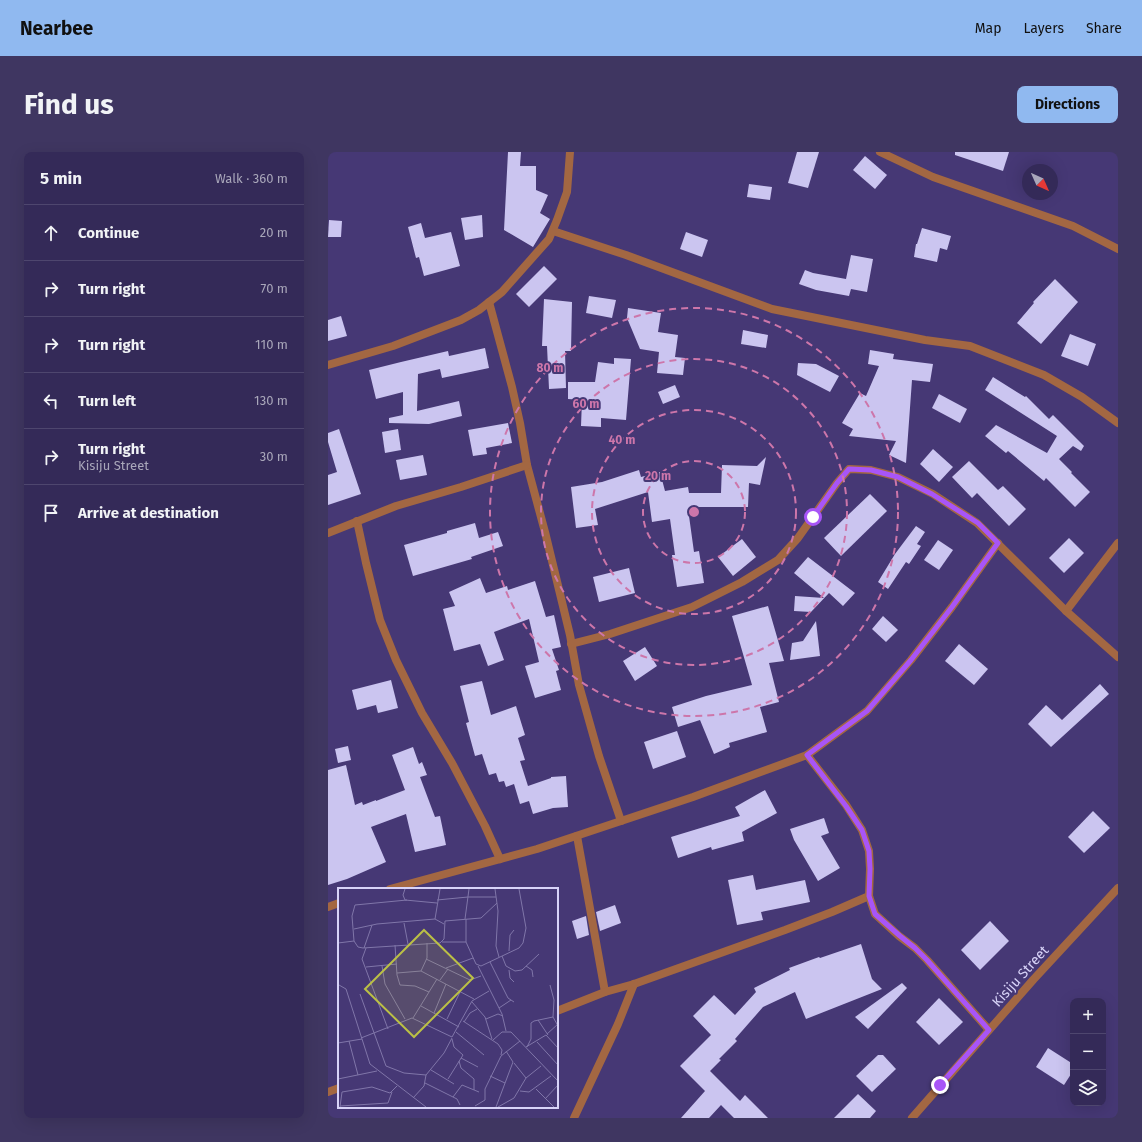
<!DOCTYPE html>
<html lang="en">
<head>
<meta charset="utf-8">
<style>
	:root { --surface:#342a58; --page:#3f3661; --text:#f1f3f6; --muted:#a9a7ba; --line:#4e466e; --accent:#90b9f0 }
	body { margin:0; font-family:"Fira Sans",sans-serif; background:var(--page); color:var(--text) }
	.controls { position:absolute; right:12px; bottom:12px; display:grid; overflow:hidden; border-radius:8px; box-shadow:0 4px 16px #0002 }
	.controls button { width:36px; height:36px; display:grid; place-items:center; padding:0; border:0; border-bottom:1px solid var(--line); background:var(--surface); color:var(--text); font:20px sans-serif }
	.compass { position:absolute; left:694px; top:12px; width:36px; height:36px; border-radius:50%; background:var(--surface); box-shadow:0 4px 16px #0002; rotate:135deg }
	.stop { position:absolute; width:12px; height:12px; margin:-9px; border:3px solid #a855f7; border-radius:50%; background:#fff }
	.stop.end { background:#a855f7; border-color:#fff; box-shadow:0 1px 4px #0008 }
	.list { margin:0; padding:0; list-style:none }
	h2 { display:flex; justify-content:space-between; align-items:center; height:52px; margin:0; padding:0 16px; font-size:17px }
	h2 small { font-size:13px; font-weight:400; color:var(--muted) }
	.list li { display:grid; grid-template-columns:26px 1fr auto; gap:12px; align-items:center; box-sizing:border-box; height:56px; padding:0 16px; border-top:1px solid var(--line) }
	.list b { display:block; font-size:15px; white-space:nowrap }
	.list p { margin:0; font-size:13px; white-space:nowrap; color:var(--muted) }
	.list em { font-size:13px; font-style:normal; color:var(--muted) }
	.icon { flex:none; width:22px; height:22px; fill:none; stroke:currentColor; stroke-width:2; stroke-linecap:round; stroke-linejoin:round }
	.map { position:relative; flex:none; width:790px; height:966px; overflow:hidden; border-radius:8px }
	header { display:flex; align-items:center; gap:24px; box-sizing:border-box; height:56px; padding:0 20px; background:var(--accent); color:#111 }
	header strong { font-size:19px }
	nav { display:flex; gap:22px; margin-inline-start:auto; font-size:14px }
	.intro { display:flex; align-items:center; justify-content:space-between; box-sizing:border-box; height:96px; padding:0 24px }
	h1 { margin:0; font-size:28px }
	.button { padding:10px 18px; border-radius:8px; background:var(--accent); color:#111; font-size:14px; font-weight:700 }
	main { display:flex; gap:24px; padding:0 24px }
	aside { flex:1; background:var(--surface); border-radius:8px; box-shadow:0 4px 16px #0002 }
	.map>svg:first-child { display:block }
</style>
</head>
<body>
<header>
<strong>Nearbee</strong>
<nav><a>Map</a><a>Layers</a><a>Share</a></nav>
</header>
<div class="intro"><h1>Find us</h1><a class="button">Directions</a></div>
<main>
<aside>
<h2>5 min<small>Walk · 360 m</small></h2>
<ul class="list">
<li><svg class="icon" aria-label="ahead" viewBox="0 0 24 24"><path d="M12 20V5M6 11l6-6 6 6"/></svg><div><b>Continue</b></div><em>20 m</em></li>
<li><svg class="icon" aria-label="right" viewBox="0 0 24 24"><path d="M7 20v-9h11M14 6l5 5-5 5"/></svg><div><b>Turn right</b></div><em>70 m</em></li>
<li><svg class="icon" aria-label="right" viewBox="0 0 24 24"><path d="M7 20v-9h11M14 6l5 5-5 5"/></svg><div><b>Turn right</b></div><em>110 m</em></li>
<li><svg class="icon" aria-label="left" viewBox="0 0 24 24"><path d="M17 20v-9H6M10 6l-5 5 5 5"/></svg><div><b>Turn left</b></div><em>130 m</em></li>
<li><svg class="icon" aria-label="right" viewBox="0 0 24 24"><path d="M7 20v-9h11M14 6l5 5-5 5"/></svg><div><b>Turn right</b><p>Kisiju Street</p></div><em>30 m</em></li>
<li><svg class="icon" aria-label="arrive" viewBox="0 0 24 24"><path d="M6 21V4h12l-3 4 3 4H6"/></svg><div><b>Arrive at destination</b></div></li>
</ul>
</aside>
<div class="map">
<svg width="790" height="966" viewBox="0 0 790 966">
	<rect width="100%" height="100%" fill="#463875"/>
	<g fill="#cbc5f0">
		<polygon points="180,0 193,0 192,14 208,14 208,38 220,43 212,61 222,67 205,95 176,78"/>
		<polygon points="469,0 491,0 480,36 460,31"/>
		<polygon points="627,0 681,0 675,19 627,3"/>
		<polygon points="537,4 559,23 547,37 525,18"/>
		<polygon points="421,32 444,35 442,48 419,45"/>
		<polygon points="154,63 155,85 137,88 133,66"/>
		<polygon points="1,68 14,69 13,85 0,85"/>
		<polygon points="93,71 97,86 123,80 132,114 96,124 91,105 88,106 80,75"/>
		<polygon points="594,76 623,84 619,98 612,96 609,110 586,105 588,92 589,92"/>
		<polygon points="358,80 380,88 374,105 352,97"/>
		<polygon points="523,103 545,107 539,140 523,137 521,144 488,138 471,132 477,118 485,121 518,127"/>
		<polygon points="216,114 229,127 201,155 188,142"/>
		<polygon points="727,127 750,150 713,192 689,171 706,151 705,150"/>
		<polygon points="261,144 288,148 284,166 258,161"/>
		<polygon points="216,147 244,150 243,199 237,199 238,236 221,237 219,194 214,194"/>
		<polygon points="300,156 333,161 330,180 350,183 347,205 357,206 355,223 329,221 331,200 312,197 299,166"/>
		<polygon points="13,164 19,184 0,189 0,168"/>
		<polygon points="415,178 440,183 438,196 413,192"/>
		<polygon points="742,182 768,192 760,214 733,204"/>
		<polygon points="157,196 161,216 114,226 112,217 90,222 89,259 131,249 134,264 101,272 61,271 61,266 75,263 75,240 48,247 41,218 73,210 120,199 121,204"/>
		<polygon points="542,198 566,202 565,207 605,212 602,230 584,228 578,311 561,303 568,289 521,284 525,277 514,271 532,241 538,244 551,214 540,212"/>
		<polygon points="286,206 303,207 298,268 273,266 273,275 253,274 254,248 240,247 240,230 267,230 270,210 286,212"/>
		<polygon points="470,211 488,212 511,224 502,240 469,223"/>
		<polygon points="665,225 697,245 698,244 721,267 725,263 756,294 753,299 745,294 731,307 744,320 743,321 762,340 747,355 718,326 716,329 680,299 678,301 657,284 668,273 719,301 729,284 657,238"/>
		<polygon points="347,233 352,245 335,252 330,240"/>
		<polygon points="611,242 639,257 632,271 604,256"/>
		<polygon points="180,271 184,291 158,296 159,302 145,304 140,278"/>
		<polygon points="11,277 33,342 0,353 0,323 9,320 0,290 0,281"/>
		<polygon points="70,277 73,298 57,301 54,280"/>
		<polygon points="605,297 625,315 611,330 592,312"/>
		<polygon points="95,303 99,323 72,328 68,308"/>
		<polygon points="438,305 432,333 421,331 420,355 363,355 364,364 361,364 366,400 371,399 376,431 349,435 344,403 347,403 342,367 324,370 320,340 267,357 270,373 248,376 243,335 274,330 311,318 313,325 332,320 337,339 360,335 361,341 393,341 394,313 429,314"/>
		<polygon points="641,309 670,338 675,334 698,357 681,374 649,341 644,346 624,325"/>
		<polygon points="542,342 559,359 513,404 496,386"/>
		<polygon points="147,371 151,386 170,380 175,394 143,405 144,407 85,424 76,393 119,381 119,379"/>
		<polygon points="588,374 597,380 589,392 593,394 581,412 578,410 560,437 550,430 567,402"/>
		<polygon points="741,386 756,401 736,421 721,406"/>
		<polygon points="414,387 428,405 405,424 390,405"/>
		<polygon points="610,388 625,398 611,418 596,408"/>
		<polygon points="480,405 527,441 515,454 501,441 483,460 466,459 467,444 496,446 466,421"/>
		<polygon points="301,416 307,441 271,450 265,425"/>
		<polygon points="152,426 158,441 179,434 180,438 207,429 218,465 226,463 233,495 224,497 231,518 228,519 233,538 207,546 197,514 211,510 201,467 166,480 176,508 160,514 152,492 126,499 115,457 127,454 121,440"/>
		<polygon points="440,454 456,509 441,511 451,550 432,555 439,580 401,591 402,595 386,602 372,568 350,575 344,555 378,544 424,533 404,464"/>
		<polygon points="555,464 570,478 558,490 544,477"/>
		<polygon points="488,469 492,504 462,508 464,491 475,489"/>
		<polygon points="631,492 660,517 646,533 617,509"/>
		<polygon points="317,495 329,514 307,529 295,509"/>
		<polygon points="63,528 70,556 50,561 48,553 29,558 24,538"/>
		<polygon points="154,529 163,563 188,554 197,583 190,586 197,608 192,609 200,634 223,626 223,625 238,624 240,655 225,656 205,662 201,649 192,652 186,632 178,635 176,629 171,630 168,621 161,623 154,602 147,604 138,571 141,570 132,534"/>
		<polygon points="772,532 781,542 723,595 700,572 718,553 734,568"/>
		<polygon points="349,579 358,605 325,617 316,590"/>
		<polygon points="20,594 23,608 10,611 7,597"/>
		<polygon points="85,595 91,612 94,610 99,623 92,625 107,665 112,664 118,693 87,700 78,662 43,675 58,710 19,727 0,733 0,618 18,613 27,653 34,650 35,653 48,648 48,649 77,638 64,603"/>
		<polygon points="437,638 449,661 414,680 416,689 384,698 383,695 350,706 343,685 412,664 407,655"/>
		<polygon points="765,659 782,676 756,701 740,685"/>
		<polygon points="496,666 501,681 493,684 512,716 490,729 466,688 462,677"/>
		<polygon points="425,723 428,738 477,728 482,750 433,760 435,768 409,773 400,728"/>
		<polygon points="287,753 293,771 272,779 268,760"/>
		<polygon points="258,764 261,783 249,787 244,769"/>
		<polygon points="662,769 681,789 652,818 633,798"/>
		<polygon points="533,792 544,827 554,837 478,867 467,840 435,855 407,887 409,889 391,907 393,908 382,919 412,949 417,943 440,966 406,966 393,953 381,966 353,966 377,939 352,914 383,883 365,864 386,843 407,863 428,840 426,836 462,818 461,816 491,805 492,806"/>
		<polygon points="574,831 579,836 540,877 527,865"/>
		<polygon points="611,846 635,870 611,893 588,870"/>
		<polygon points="720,896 745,912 745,919 736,933 708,915"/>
		<polygon points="550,903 555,903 568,917 544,940 528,924"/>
		<polygon points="530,942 548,959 542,966 506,966"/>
	</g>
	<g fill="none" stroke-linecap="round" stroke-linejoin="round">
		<g stroke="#a36742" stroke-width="8">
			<polyline points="552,0 605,25 745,74 790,97"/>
			<polyline points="225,79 298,103 444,157 597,188 642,194 716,223 754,245 790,271"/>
			<polyline points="161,150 184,235 192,271 199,313 217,380 242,483 251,533 271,604 293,669"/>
			<polyline points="0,213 65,194 133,168 151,158 174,140 221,87 229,68 239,40 242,0"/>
			<polyline points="29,369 38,411 52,468 68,508 94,561 124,611 157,674 172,707"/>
			<polyline points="0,381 68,354 133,335 199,313"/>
			<polyline points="738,459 790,391"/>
			<polyline points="243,492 282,482 364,455 414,430 450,408 470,386 509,331 521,317 543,318 570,325 605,342 649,371 738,459 790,505"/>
			<polyline points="479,603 518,653 534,678 541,699 542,717 541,744 547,762 571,784 587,796 599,808 661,878"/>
			<polyline points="249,684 277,840"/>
			<polyline points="62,737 209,697 365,645 479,603 539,559 583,508 624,455 670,391"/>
			<polyline points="0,755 11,751"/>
			<polyline points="229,859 277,840 306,832 457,778 504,760 541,744"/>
			<polyline points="0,940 11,936"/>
			<polyline points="246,966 290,872 306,832"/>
			<polyline points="584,966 705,828 790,736"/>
		</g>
	</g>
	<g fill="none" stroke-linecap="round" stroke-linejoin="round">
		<polyline stroke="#a855f7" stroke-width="5" points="485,365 509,331 521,317 543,318 570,325 604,342 650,371 670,391 624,455 583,508 539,559 479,603 518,654 534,678 541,699 542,717 541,744 547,762 572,784 587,796 599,808 661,878 612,933"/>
	</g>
	<g fill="none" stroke="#cd76aa" stroke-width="2" stroke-dasharray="7 5">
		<circle cx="366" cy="360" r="51"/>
		<circle cx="366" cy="360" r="102"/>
		<circle cx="366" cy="360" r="153"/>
		<circle cx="366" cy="360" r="204"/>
	</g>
	<g text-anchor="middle" stroke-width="4" stroke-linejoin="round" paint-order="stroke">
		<g font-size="14" fill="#d8d3f8" stroke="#463875">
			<text transform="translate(692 824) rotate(-48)" y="5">Kisiju Street</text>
		</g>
	</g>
	<g transform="translate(10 736)">
		<rect width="220" height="220" fill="#463875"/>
		<path fill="none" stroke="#8076a9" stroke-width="1" d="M67,1L65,7L67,12L99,15M102,1L97,31L106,36M157,1L160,23L158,58L161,69M130,9H158M99,12L130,9M127,31L131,1M66,35L70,56M16,41L39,36L97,31M16,53L14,28L17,17L69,12M104,54H128L138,76L143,78L181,60L185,55L188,40L181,1M128,54V31M0,55L16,53L20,59L25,60L102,55L106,51L107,33L143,30L159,15M57,57L59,87L62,97L77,98L91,104M26,60L34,37M28,60L24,71L50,141M171,63L172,47L176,42M164,68L168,78L177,83L184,82L201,66M88,71L132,92L143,88M152,74L170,110L176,114M44,78L47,96L67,131M140,78L164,126L168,143M188,78L194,82L195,89M28,79L59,76M108,80L135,70M171,82L172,90L176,94M83,83L89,70V55M59,85L83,83L136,111M102,92L110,81M1,97L8,101L32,176L88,219M212,97L216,112L215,129M22,106L48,178L66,185L88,187M134,114L147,129L154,151M83,118L121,139M161,120L173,112M96,125L108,96M75,130L99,91M109,131L122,104M148,131L160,126L165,128M200,132L210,147M125,133L160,156L164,162L163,167M126,134L132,125L139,121M118,144L146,167M209,146L220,136M23,150L74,130L114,149L134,113L151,103M155,152L164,144H173L220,193M11,153L20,187M199,154L220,177M0,155L24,151M188,159L208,147L220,160M189,159L193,151V135L196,133L215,129L220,138M123,170L140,179M121,173L123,180L136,191V202M176,175L188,190M93,182L116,196M152,188L167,195M0,191L39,183M110,191L125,167L116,159L114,151M87,195L119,211L122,217M198,201L216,219M182,203L191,204L213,188M115,209L124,197L141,204M75,210L86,198L88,187L106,165L114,150M207,211L220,197M2,218L50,215L54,204M137,218L147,212V201L163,168L182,153M2,219L4,204L34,199L52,205L59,198M158,219L175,174L168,163M160,219L176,210L188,190L203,178"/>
		<path fill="#bbc045" fill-opacity="0.15" stroke="#bbc045" stroke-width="2" d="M86,42L135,90L76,149L27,101Z"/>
		<rect width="220" height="220" fill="none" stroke="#d8d3f8" stroke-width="2"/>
	</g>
	<circle cx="366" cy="360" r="6" fill="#cd76aa" stroke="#463875" stroke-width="2"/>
	<g font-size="12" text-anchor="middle" font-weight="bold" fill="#cd76aa" stroke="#463875" stroke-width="4" stroke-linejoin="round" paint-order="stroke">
		<text x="222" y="220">80 m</text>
		<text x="258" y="256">60 m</text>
		<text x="294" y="292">40 m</text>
		<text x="330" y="328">20 m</text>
	</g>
</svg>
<div class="controls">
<button>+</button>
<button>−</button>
<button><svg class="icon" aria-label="layers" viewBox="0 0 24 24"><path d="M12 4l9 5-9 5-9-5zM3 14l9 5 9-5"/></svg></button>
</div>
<svg class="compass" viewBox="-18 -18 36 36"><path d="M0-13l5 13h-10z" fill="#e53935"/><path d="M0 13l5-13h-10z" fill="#a9a7ba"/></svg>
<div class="stop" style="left:485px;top:365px"></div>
<div class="stop end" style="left:612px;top:933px"></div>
</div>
</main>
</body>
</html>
